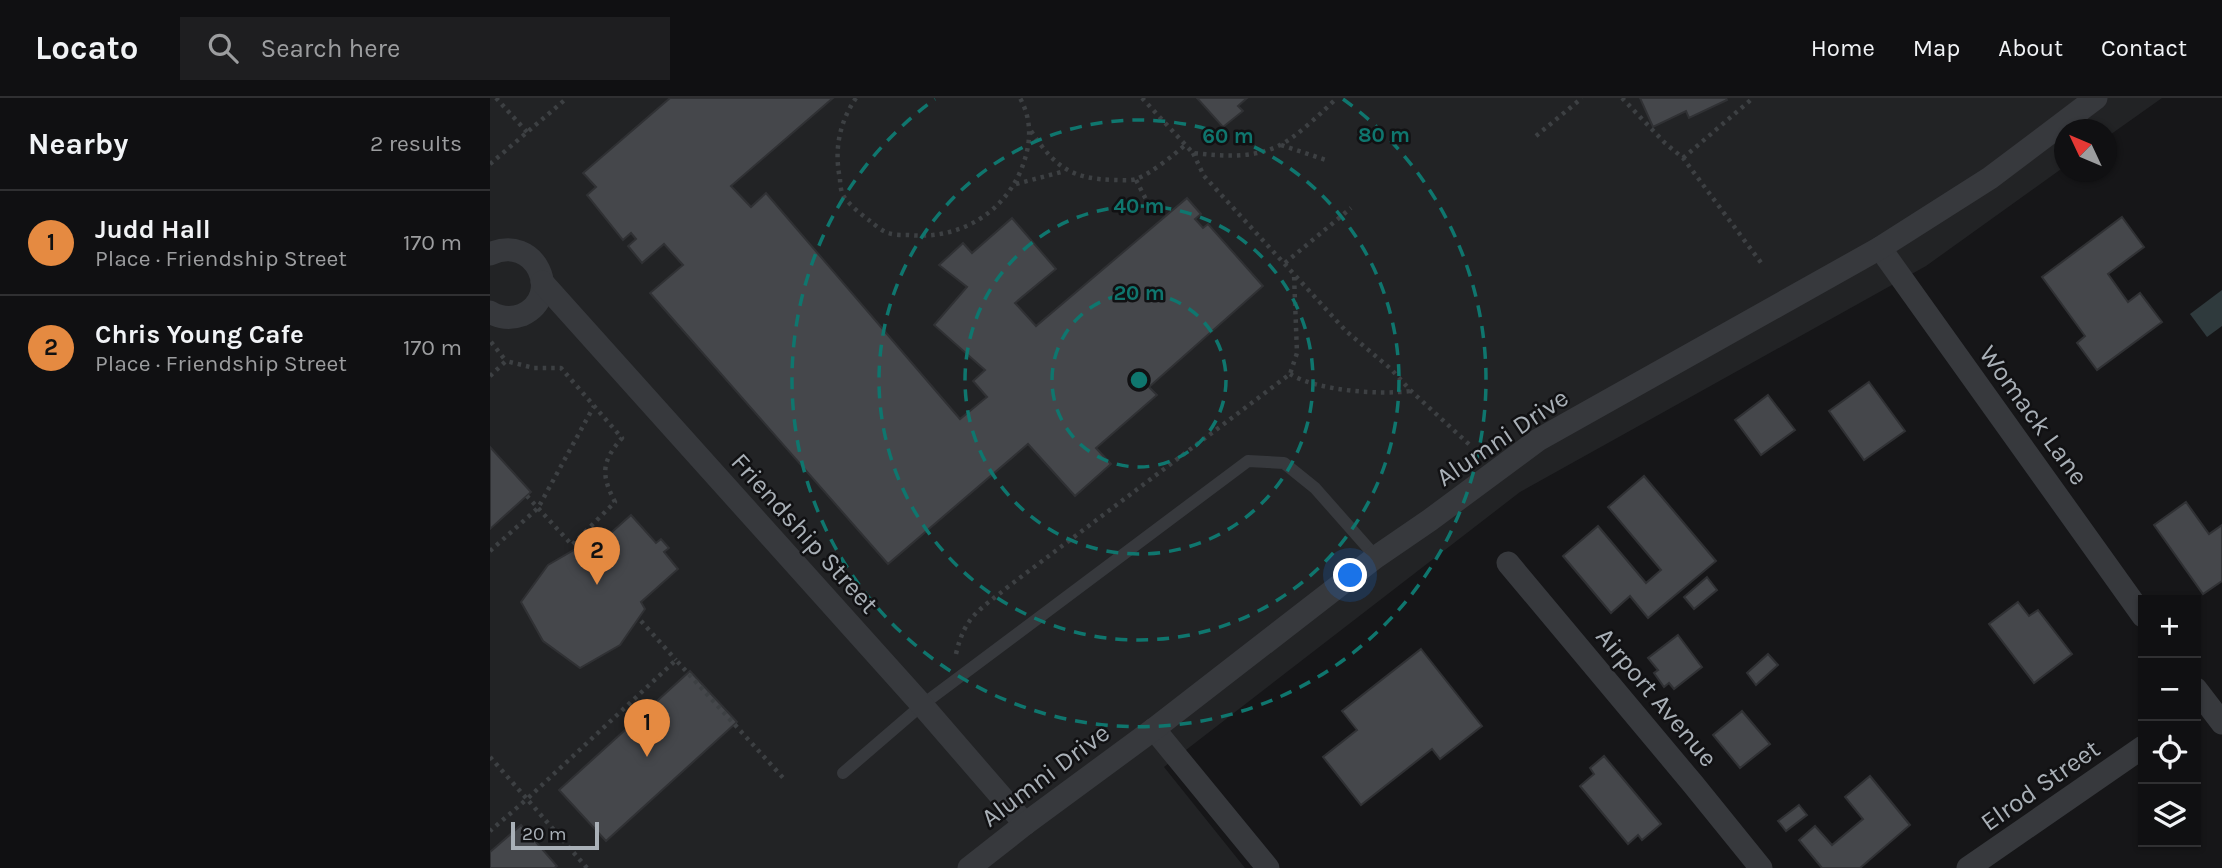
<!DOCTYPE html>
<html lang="en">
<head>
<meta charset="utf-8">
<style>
	:root { --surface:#101012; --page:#1e1e20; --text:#f1f3f6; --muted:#9c9d9f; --line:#303032; --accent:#e58a41 }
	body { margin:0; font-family:Karla,sans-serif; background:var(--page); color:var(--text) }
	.controls { position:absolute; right:21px; bottom:21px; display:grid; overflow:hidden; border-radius:0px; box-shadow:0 2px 5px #0004 }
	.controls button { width:63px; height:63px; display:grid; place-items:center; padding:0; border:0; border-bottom:2px solid var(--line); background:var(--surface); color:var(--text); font:35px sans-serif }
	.compass { position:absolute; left:1564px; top:21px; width:63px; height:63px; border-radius:50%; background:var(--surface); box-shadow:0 2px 5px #0004; rotate:314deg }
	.scale { position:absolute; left:21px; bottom:18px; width:88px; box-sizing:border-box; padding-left:7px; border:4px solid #a9b0b7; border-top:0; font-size:19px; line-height:24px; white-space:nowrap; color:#a9b0b7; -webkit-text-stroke:5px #111113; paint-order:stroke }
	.you { position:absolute; left:861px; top:478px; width:24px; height:24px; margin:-18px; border:5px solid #fff; border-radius:50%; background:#1a73e8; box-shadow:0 0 0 10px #1a73e833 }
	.badge { display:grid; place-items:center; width:46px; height:46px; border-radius:50%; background:var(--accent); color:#111; font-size:23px; font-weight:700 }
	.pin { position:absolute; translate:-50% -58px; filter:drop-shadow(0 2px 4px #0008) }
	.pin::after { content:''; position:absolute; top:37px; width:24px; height:21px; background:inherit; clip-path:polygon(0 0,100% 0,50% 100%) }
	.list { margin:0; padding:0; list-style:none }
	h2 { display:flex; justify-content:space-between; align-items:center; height:91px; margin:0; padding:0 28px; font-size:30px }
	h2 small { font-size:23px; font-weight:400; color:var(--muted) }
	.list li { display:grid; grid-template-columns:46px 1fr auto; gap:21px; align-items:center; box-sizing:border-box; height:105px; padding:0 28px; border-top:2px solid var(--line) }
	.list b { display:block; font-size:26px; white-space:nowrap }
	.list p { margin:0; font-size:23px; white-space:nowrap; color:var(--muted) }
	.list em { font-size:23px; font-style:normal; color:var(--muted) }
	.icon { flex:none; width:38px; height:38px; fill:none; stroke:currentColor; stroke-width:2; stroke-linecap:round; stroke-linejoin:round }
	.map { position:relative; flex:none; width:1732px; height:770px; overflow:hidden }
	header { display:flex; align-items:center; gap:42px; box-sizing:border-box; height:98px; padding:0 35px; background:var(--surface); border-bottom:2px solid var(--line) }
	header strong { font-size:33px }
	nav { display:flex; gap:38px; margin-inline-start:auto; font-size:24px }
	.search { width:490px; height:63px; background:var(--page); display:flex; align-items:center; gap:18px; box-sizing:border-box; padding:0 24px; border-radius:0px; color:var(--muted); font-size:26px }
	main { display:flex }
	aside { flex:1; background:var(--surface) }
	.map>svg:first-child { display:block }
</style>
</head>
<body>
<header>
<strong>Locato</strong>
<div class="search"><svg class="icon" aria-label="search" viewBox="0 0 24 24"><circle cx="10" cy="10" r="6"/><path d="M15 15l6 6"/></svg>Search here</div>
<nav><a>Home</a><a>Map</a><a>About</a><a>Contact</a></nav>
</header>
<main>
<aside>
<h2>Nearby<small>2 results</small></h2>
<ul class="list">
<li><span class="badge">1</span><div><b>Judd Hall</b><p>Place · Friendship Street</p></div><em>170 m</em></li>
<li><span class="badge">2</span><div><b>Chris Young Cafe</b><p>Place · Friendship Street</p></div><em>170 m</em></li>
</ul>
</aside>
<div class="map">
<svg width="1732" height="770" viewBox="0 0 1732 770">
	<rect width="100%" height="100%" fill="#161618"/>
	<polygon fill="#222325" points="0,0 1672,0 1617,39 1616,32 1574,32 1574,69 1436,168 1030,394 674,669 755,770 0,770"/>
	<polygon fill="#2f3a3d" points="1732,192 1732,228 1717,239 1700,216"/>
	<g fill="#45474b" stroke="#303134" stroke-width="2">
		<polygon points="180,0 343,0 241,88 261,109 276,95 470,321 497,299 483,283 495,272 444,227 477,189 449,167 473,145 482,155 522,120 566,171 525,205 546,228 697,100 711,116 705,121 713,130 718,126 773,188 659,289 667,297 606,350 621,366 585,398 538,346 398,466 160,195 193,167 174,146 152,165 138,148 146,141 141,135 133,142 97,97 106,89 93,75"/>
		<polygon points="707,0 757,0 748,8 753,13 733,29"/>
		<polygon points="1150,0 1236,0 1237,2 1199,20 1196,13 1163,29"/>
		<polygon points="1632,119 1654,149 1618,176 1638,204 1650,195 1672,224 1607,272 1587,245 1595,238 1552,179"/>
		<polygon points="1379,284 1415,333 1374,362 1339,313"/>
		<polygon points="1278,297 1305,332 1271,357 1245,322"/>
		<polygon points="0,349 41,394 0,431"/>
		<polygon points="1154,378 1226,463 1158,520 1140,498 1121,515 1073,458 1108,428 1156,485 1171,472 1118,409"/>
		<polygon points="1696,404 1719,436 1732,427 1732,483 1713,496 1664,427"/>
		<polygon points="141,417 166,445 171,441 179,450 174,454 188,471 151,504 155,511 130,547 90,570 53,543 31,504 58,467 96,445 104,450"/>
		<polygon points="1217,479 1227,492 1204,511 1194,499"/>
		<polygon points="1528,504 1539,518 1548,512 1582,556 1544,585 1499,526"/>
		<polygon points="1188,537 1212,569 1184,591 1179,585 1174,589 1164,575 1168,572 1158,560"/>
		<polygon points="931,551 992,628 950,661 942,651 871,707 833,659 867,632 852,613"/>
		<polygon points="1278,556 1288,567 1266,587 1257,575"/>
		<polygon points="200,573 247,624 116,743 69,692"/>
		<polygon points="1252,613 1280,646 1250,670 1223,637"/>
		<polygon points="1114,658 1171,726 1152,742 1148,737 1138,746 1090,688 1104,676 1100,670"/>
		<polygon points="1380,678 1420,727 1370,770 1332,770 1309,742 1325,728 1342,747 1373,721 1355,699"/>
		<polygon points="1309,707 1317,717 1296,733 1288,723"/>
		<polygon points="31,727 67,768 64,770 0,770 0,754"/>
	</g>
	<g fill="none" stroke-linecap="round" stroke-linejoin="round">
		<g stroke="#3d4043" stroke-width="4.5" stroke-dasharray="3.5 5" stroke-linecap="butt">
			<polyline points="6,0 37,34"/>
			<path d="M366,0C349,25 344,52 350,81C350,86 351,93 353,97C358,106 372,117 380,123C385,127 392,133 398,135C404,137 412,137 419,137C467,142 512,117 531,72C541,47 543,24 530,0"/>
			<path d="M652,0L703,55C732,58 761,61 788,48C806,40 833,13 847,0"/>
			<polyline points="1132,0 1175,45 1193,60 1272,166"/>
			<path d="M541,33C565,69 581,81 625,82C631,82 641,83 646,81C659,77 685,56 695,47"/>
			<polyline points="1046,38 1092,0"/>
			<polyline points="791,47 839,63"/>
			<polyline points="703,55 714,78 856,233 901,271 921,293 982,349"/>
			<polyline points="1193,60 1263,0"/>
			<polyline points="0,66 77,0"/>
			<polyline points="646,82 662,113"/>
			<polyline points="526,86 575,73"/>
			<polyline points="795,165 861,110"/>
			<polyline points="1,244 16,263"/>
			<path d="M800,276C828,293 889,297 921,293"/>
			<path d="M0,278L16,263L44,270H71L132,340C111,364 111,377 125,404L82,447L37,398"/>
			<polyline points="0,453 48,410 104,308"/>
			<polyline points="151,523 186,562"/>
			<path d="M466,556C475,517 490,512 519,488L800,276L807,255L804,177"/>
			<polyline points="0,659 37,701 0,733"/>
			<polyline points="97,770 37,701 186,562 296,683"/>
		</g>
		<polyline stroke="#37393d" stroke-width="12" points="353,675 432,607 758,363 794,365 825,390 886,459"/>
		<g stroke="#37393d" stroke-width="23">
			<polyline points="1390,150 1653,518"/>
			<path d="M0,156C45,135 74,198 32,217C21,221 10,220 0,214"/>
			<polyline points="52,184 432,607 535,726"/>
			<polyline points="1018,465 1203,686 1271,770"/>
			<polyline points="1706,591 1732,625"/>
			<polyline points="664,631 778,770"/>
			<polyline points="479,770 535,726 664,631 886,459 940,422 1048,342 1390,150 1500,80 1606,0"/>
			<polyline points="1478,770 1653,649"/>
		</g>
	</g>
	<g fill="none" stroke="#0f766e" stroke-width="3.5" stroke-dasharray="12 9">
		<circle cx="649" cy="282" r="87"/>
		<circle cx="649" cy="282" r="174"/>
		<circle cx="649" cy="282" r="260"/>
		<path d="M853 1A347 347 0 1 1 445 1"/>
	</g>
	<g text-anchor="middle" stroke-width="5" stroke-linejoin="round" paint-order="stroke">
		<g font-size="26" fill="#a9b0b7" stroke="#111113">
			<text transform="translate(1544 317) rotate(54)" y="9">Womack Lane</text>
			<text transform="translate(1012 339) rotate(-34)" y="9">Alumni Drive</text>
			<text transform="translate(315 435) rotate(48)" y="9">Friendship Street</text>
			<text transform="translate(1167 599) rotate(50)" y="9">Airport Avenue</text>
			<text transform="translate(555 677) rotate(-37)" y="9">Alumni Drive</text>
			<text transform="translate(1550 687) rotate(-35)" y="9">Elrod Street</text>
		</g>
	</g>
	<circle cx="649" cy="282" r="10" fill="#0f766e" stroke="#111113" stroke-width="3.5"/>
	<g font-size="21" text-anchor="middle" font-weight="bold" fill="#0f766e" stroke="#111113" stroke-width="5" stroke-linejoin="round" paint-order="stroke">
		<text x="894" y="44">80 m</text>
		<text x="738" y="45">60 m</text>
		<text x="649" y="115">40 m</text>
		<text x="649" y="202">20 m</text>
	</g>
</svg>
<div class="controls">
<button>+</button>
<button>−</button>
<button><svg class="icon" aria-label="locate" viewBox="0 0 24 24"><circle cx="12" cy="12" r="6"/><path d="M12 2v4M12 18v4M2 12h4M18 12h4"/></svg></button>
<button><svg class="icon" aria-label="layers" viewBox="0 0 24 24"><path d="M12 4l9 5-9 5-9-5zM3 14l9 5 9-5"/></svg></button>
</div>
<svg class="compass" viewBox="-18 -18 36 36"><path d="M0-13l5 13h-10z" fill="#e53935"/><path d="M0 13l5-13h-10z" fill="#9c9d9f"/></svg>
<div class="scale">20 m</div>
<div class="you"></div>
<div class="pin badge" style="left:157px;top:659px">1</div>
<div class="pin badge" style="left:107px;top:487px">2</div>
</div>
</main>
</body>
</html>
